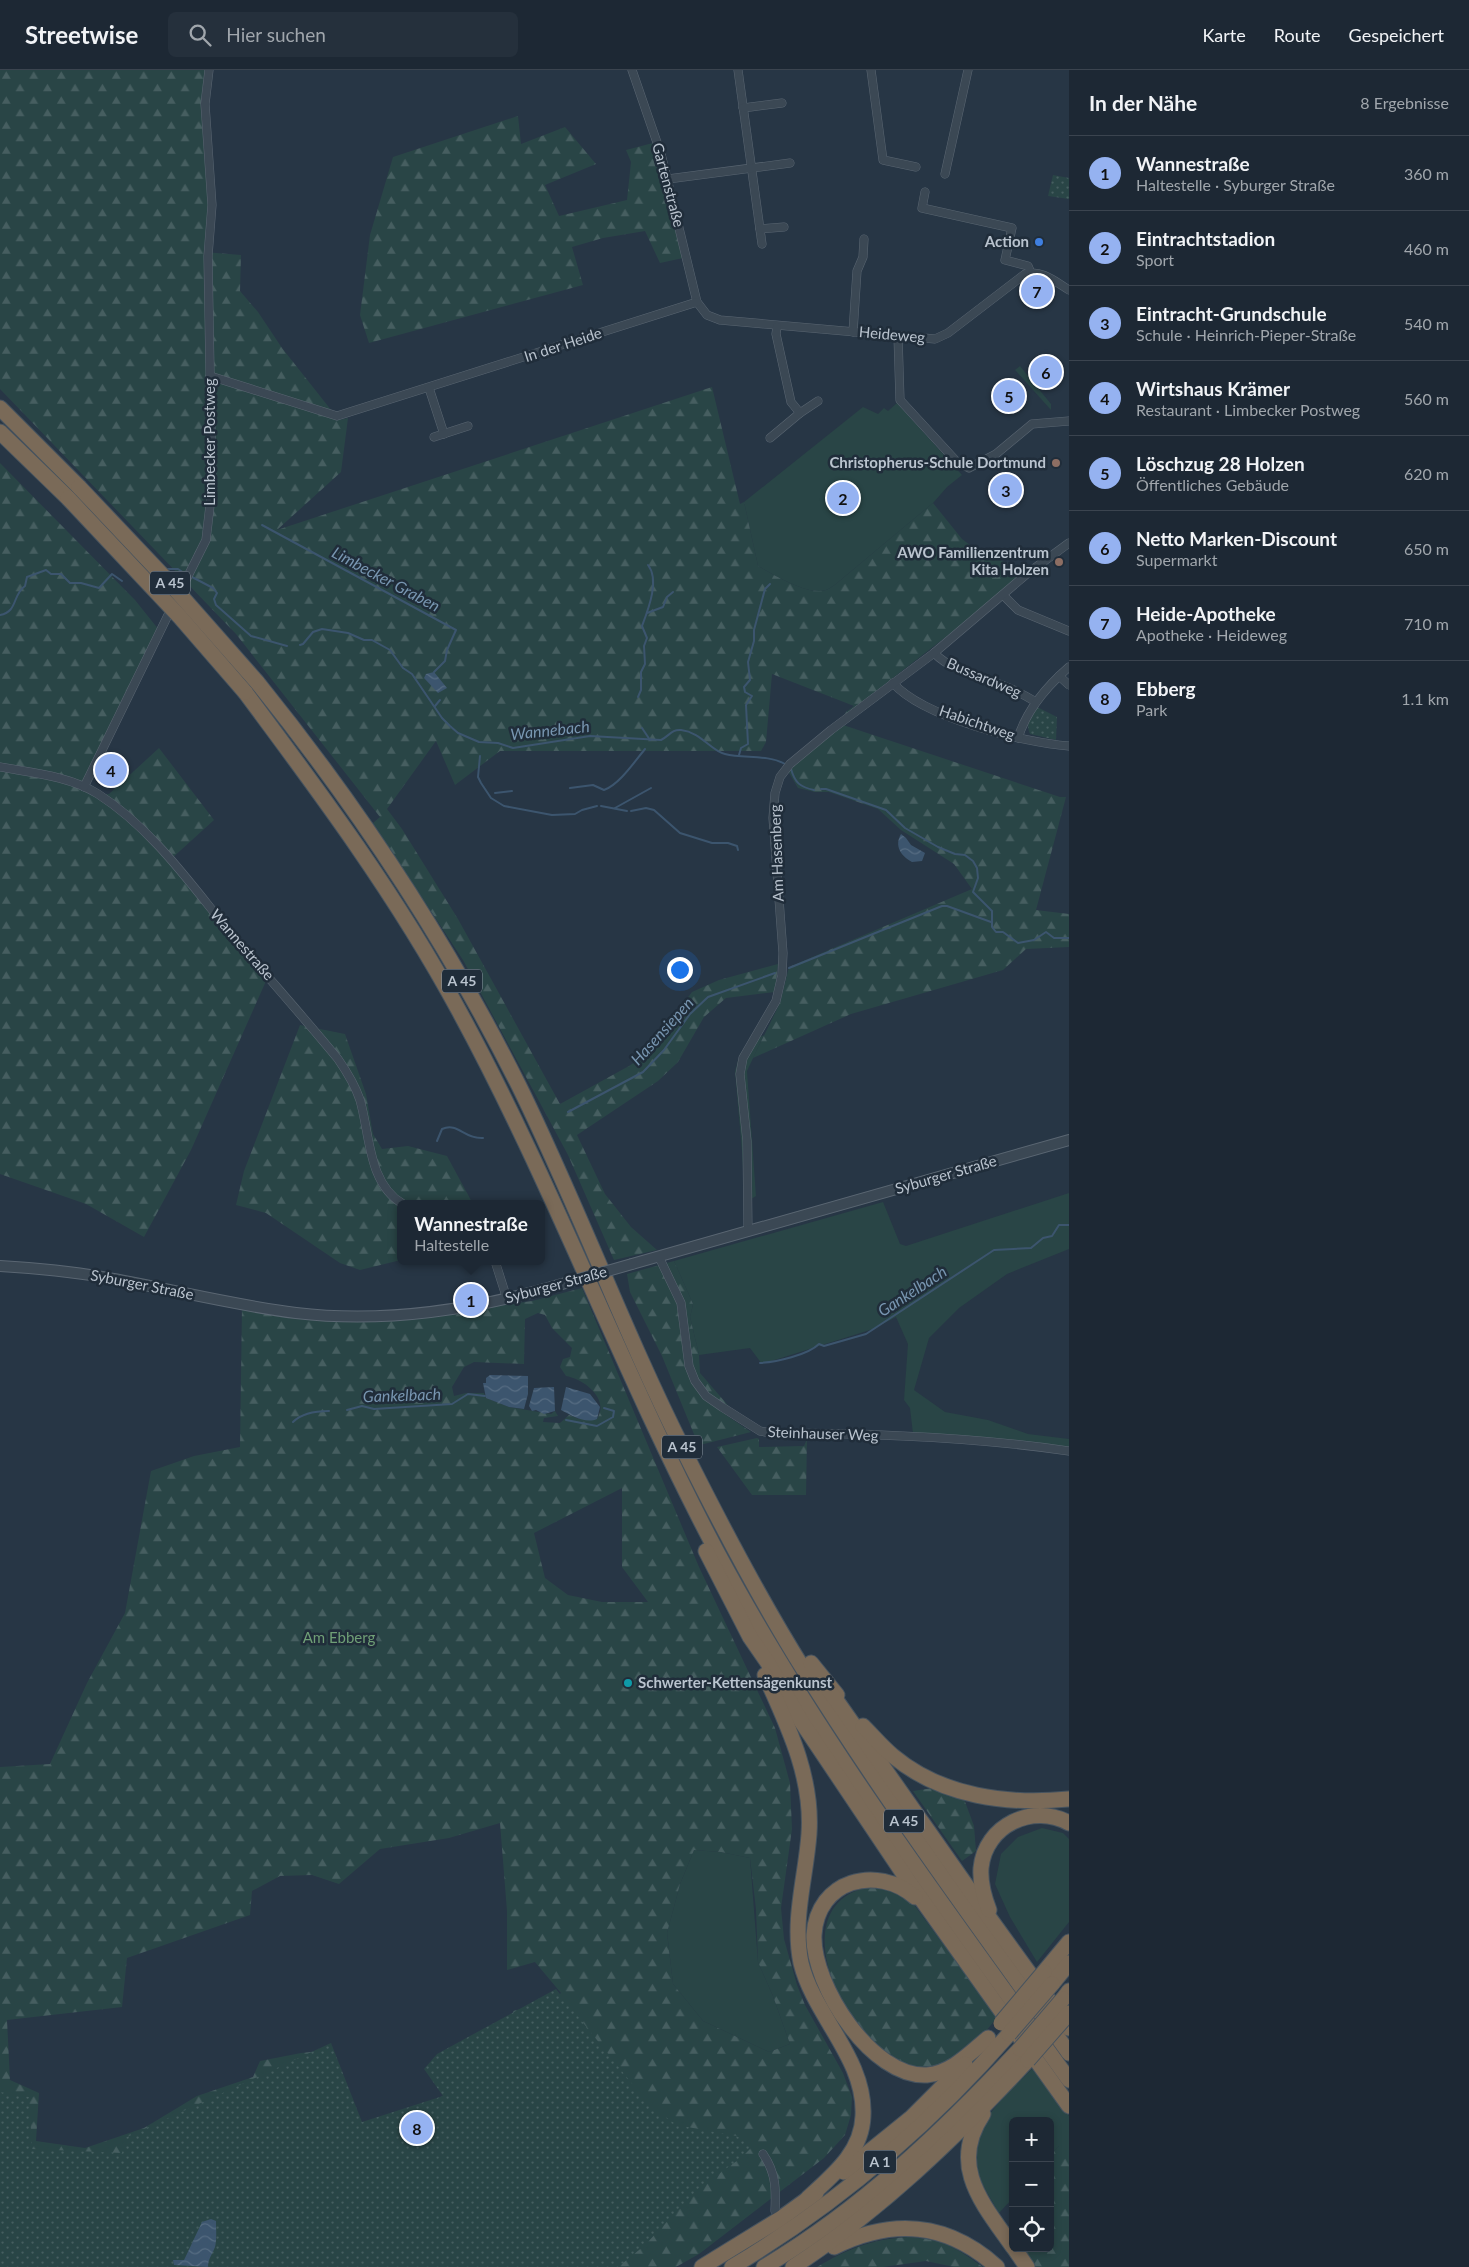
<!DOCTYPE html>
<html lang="de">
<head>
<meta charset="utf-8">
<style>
	:root { --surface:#1d2834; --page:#25303c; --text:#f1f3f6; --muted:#a0a6ac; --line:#3b444f; --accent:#95b2f1 }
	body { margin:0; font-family:Lato,sans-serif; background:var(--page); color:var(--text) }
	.controls { position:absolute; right:15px; bottom:15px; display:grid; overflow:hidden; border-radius:8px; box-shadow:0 2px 8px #0003 }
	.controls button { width:45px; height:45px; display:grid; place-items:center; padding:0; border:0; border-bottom:1px solid var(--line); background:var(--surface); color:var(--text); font:25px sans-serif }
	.you { position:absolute; left:679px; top:899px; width:18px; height:18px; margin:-12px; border:4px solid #fff; border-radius:50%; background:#1a73e8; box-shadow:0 0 0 8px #1a73e833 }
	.badge { display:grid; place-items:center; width:32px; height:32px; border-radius:50%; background:var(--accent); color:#111; font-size:16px; font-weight:700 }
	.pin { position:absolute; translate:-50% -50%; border:2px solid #fff; box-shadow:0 1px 5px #0006 }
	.popup { position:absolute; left:397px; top:1130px; width:148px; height:65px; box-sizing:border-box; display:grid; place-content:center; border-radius:8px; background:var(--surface); filter:drop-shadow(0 1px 4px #0005); font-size:16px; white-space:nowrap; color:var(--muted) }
	.popup b { font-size:19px; color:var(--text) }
	.popup::after { content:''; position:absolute; left:50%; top:100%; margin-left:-10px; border:10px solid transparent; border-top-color:var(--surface) }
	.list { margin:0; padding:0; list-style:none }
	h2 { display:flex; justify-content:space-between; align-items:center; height:65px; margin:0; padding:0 20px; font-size:21px }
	h2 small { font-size:16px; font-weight:400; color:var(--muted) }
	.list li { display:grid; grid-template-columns:32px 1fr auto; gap:15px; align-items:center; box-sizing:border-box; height:75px; padding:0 20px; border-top:1px solid var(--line) }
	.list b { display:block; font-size:19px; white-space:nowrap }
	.list p { margin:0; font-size:16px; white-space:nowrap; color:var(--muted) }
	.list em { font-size:16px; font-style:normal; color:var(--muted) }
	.icon { flex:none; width:28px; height:28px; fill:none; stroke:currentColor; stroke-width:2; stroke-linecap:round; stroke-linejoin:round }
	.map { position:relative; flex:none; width:1069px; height:2197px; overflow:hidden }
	header { display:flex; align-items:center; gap:30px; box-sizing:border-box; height:70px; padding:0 25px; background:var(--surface); border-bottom:1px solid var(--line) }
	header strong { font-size:24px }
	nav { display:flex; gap:28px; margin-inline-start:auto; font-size:18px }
	.search { width:350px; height:45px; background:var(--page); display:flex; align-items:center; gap:12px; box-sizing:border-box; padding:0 18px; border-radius:8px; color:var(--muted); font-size:19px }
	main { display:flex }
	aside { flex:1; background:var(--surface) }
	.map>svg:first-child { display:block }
</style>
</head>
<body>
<header>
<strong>Streetwise</strong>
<div class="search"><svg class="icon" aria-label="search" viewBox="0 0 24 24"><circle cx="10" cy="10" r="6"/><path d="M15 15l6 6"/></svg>Hier suchen</div>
<nav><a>Karte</a><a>Route</a><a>Gespeichert</a></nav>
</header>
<main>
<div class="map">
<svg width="1069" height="2197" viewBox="0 0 1069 2197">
	<defs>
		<pattern id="forest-firs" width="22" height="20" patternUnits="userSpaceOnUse" patternTransform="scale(1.25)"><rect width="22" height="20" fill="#294546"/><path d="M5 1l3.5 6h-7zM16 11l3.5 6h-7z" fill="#465e60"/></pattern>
		<pattern id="park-dots" width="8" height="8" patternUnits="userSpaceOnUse" patternTransform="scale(1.25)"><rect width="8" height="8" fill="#294546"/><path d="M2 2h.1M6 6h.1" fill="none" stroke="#465e60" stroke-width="1.8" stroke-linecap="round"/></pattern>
		<pattern id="water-waves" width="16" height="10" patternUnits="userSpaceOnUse" patternTransform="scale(1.25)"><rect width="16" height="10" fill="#3c556e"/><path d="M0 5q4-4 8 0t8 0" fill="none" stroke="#566c82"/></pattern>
	</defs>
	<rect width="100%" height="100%" fill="#273645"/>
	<g fill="#294546">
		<polygon points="1020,296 1051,334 1051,340 1015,300"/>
		<path d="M897,333L962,405L947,417L933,433L836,514C833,516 829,519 826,520C808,526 774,505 758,496L744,432L863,337L878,344L884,338L888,341Z"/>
		<polygon points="764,965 747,1001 756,1126 745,1133 742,1081 735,1001 740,984 748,973"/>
		<polygon points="1069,1123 1069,1179 1007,1204 959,1238 929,1268 914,1320 945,1342 988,1350 1028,1364 1069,1369 1069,1378 913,1364 910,1338 904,1330 908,1274 896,1247 873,1259 762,1294 750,1278 699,1285 690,1247 693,1234 674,1191 883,1132 900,1174 906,1176"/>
		<polygon points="1042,1758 1063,1763 1069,1769 1069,1852 1037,1892 1010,1847 995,1814 1001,1784 1018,1767"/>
		<polygon points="694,1780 721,1782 750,1788 758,1892 773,1926 790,1974 769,1982 703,1951 673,1914 667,1863 680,1814"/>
		<path d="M1034,1997L1069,2046V2076H1059L1050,2086V2051H1013V2128L999,2143C991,2129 981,2114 976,2099C965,2058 1009,2022 1034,1997Z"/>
	</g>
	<g fill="url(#forest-firs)" fill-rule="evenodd">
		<path d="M0,0H205L201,33L208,135L204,182L241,185L240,221L258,242L282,278L339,350L348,348L341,402L277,460L712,317L740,434L744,432L758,496C774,505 808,526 826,520C829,519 833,516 836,514L933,433L962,469L982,484L1026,499L965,552L849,642L843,655L1060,727H1066L1036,840L1069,844V877L1026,879L1003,900L851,944L753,988L780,933L789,897L972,819L954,794L901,760L878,739L829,722H815L798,718L788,701L840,657L846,642L854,636L772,604L766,672L761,681H500L455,715L436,671L387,739L402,759L458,849L560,1034L629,996L644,986L692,922L719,910L778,894L775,922L726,928L704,947L678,992L658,1011L577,1065L605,1124L631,1157L657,1180L614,1190L568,1085L463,890L373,753L380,747L236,564L0,319Z"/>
		<polygon points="518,46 521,74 565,57 596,94 545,115 559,146 627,130 631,92 626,80 653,73 664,109 683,188 660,193 645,161 603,168 572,177 583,215 369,273 360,245 370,165 393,87"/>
		<polygon points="0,393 135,530 159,560 85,717 98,725 109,724 159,678 214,750 170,790 270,902 191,1080 144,1167 86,1134 0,1104"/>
		<polygon points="300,955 345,964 366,1024 373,1064 382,1079 408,1076 447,1086 473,1134 401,1134 401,1190 360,1200 340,1193 266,1143 236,1135 244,1101"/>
		<polygon points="674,1191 693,1234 690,1247 699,1285 700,1303 732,1340 726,1345 751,1362 704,1374 698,1374 662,1286 630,1222 627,1204"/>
		<path d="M582,1218L699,1497L775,1658L790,1713L792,1759L781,1838L784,1869L797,1915L805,1935L843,2003L852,2027L851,2045L845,2065L824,2088L699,2184L676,2197H0V1697L50,1694L87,1613L125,1543L151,1401L194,1386L240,1377L242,1237L333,1247L465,1241L532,1231ZM538,1243L545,1245L552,1258L572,1278L570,1287L563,1289L560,1297L566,1306C584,1309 610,1329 597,1349H579L569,1345L560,1353L543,1352L544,1348L558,1346L555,1341L551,1344L509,1337L486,1328L484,1323H466L454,1326L452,1317L464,1297L474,1292L524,1294L525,1249ZM622,1418V1497L648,1532H602L568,1525L545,1508L534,1463ZM500,1753L507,1841V1900L535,1892L561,1923L551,1931L513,1941L523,1975L444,2025L401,2047L358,2054L330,1980L301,1983L260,1991L253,2007L197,2026L144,2058L85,2078L36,2071L39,2023L10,2010L7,1950L122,1937L127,1888L250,1845L252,1821L280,1806L312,1805L339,1814L380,1779L449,1768ZM694,1780L721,1782L750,1788L756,1839L758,1892L773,1926L790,1974L769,1982L703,1951L673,1914L667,1863L680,1814Z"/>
		<polygon points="757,1368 759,1369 759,1377 804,1376 807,1369 806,1425 752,1425 717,1377"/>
		<polygon points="933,1718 964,1729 974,1756 976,1781 962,1791 913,1721"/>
		<path d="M870,1817L892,1819L912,1832L997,1947C981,1969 960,1992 932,1997C860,2009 768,1835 870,1817Z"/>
		<polygon points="1059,2076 1069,2076 1069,2197 1036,2197 1023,2178 1050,2178 1050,2086"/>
		<path d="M908,2167C943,2169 955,2177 983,2197H954L926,2191L883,2197H817C847,2179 872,2169 908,2167Z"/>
	</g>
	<g fill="url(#park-dots)">
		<polygon points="1053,105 1069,108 1069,129 1048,126"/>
		<path d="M1037,637L1057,647L1056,670L1030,664C1025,654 1031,646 1037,637Z"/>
		<polygon points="556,1919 650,2036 677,2055 736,2066 744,2070 752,2077 741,2088 700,2117 644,2176 618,2197 0,2197 0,2022 29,2027 32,2079 122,2083 125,2068 331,1973 362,2052 443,2026 424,1999 437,1984"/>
	</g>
	<g fill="url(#water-waves)">
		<polygon points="434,602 447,618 438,623 424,608 426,604"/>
		<path d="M901,764L906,768L911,775L925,783L922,791L912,792C901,786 894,776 901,764Z"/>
		<polygon points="490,1305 528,1306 528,1324 524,1339 509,1337 486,1328 483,1313 486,1313 486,1308"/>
		<polygon points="554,1317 555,1341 544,1344 536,1340 532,1341 529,1336 534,1318"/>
		<path d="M566,1317L590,1324L600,1337L597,1349C586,1354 572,1346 561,1340Z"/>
		<path d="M211,2149L216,2151C216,2159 217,2170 215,2177C212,2185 208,2189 208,2197L174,2195L173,2190H184L185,2188L202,2152Z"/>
	</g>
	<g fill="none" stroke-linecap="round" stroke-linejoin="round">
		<g stroke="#3c556e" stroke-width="2">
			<polyline points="262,455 456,560 447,580 445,591 434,602"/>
			<polyline points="166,499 178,499 187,505"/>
			<polyline points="192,507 213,518 217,523 214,529 216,535 251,566 287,576"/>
			<polyline points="647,543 663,537 667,527 673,522"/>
			<path d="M0,545C18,542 12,525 25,516L27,507L46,500L51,504H61L70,513H81L99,518L112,504L122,511"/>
			<path d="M300,575L303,574L313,562L322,559L348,563L364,570H372L390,580L403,598L412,604L442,648L450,656L458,663L479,672L498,673L513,678L590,666L661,670C669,666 672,659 681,660C701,662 711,681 725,684C744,689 767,684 785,694"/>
			<path d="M638,627L641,620V602L645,594L644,576L647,568L642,556C648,540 660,510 648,495"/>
			<polyline points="435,636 440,630"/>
			<polyline points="642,658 650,670"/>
			<polyline points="739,685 741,678 748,674 746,635 752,626 745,622 744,617 750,610 748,592 754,571 754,560 765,519 770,514"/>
			<polyline points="480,686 478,707 481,713 491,728 504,736 552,745 575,744 582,740 597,736"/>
			<path d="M791,699C795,713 800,717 814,720"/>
			<path d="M570,718L593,715L604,720C619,715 635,691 645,679"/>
			<polyline points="821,719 826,719 886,740 905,758 938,777 955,784 965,785 973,791 977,798 978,808 973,822 992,841 992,857 996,862 1003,862 1018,873 1034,870 1046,862 1054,868 1069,868"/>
			<polyline points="495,723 512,721"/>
			<polyline points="601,736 627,741"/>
			<polyline points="615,738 651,718"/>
			<polyline points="631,741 646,738 654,740 680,763 712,773 728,773 737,776 738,780"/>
			<polyline points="789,898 942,836 947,836 991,852"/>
			<polyline points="568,1042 643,1002 664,980 690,944 708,927 775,903"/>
			<path d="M437,1071L442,1059C458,1052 464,1069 483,1068"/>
			<path d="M760,1293C776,1292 808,1285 819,1274L824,1276L866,1264L994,1180L1031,1178L1043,1168L1052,1166L1059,1155H1069"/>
			<polyline points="347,1340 362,1336 374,1339 452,1334 468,1324 485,1326"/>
			<polyline points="566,1350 597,1356 613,1347 614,1341 604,1338"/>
			<path d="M293,1352C302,1343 317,1341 329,1341"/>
		</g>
		<defs>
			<g id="minor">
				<path d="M632,0L661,84L697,232L707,245L720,250L935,269L948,263L1025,204C1041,199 1056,212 1069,220"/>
				<polyline points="738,0 762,174"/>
				<polyline points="871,0 883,90 916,97"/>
				<polyline points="743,38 782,33"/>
				<polyline points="945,104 968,0"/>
				<polyline points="668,109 790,93"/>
				<polyline points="925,122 922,138 1012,158 1005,190 1028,196 1031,203"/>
				<polyline points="760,159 784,157"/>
				<polyline points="777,257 776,264 791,332 800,343"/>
				<polyline points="853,262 857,201 863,187 864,169"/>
				<polyline points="898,266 900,330 957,392 969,398 996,384 1032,354 1069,351"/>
				<polyline points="210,306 337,346 697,232"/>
				<polyline points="429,318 444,364"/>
				<polyline points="434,367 468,356"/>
				<polyline points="770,368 800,343 818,331"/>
				<polyline points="179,524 206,470 212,418 208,186 212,135 205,34 209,0"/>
				<polyline points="1003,525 1018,540 1069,561"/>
				<path d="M934,583C953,602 980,606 1004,616C1015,620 1026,626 1036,632"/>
				<polyline points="1059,606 1069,615"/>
				<path d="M893,613C923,647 1024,673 1069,676"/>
				<path d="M1018,668C1027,639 1046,617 1069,597"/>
				<path d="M0,697C33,703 69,706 98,724C156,761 196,822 239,873C272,912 306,950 338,989C347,1002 355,1015 360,1030C370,1064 368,1114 403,1134"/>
				<polyline points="84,717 172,537"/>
				<polyline points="748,1161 747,1071 740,1004 743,988 776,931 782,905 783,883 773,748 775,723 780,707 790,694 831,660 934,583 1028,503 1069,473"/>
				<path d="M659,1187L681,1233L689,1296L695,1311L706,1326L722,1337L760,1361L771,1363C869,1363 973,1367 1069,1381"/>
				<polyline points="495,1191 507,1229"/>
				<path d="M763,2084C776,2103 776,2119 775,2141"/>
			</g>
			<g id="tertiary">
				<polyline points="632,1194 1069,1070"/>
				<path d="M0,1196C34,1198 68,1201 102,1207C167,1218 231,1235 296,1243C380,1253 466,1241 548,1218"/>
			</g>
			<g id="motorway">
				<polyline points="0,338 79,417"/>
				<polyline points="0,362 68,428"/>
				<path d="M257,612C358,737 447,872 519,1016C578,1136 624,1262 684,1381C721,1455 760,1530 804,1600C886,1731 978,1857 1069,1983"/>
				<path d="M245,622C321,724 397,826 458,939C554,1115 623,1305 717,1482C817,1669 946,1838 1069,2010"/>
				<polyline points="706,1481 750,1567 768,1593 801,1651 907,1809 1069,2036"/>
				<polyline points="811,1593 837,1625"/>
				<path d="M765,1605C788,1656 813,1707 809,1764C806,1807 792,1849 801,1893C814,1946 866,1989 863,2046C862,2082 833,2105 808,2128"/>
				<polyline points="829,1620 980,1835 1069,1958"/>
				<path d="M863,1656C873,1666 882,1677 893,1686C942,1727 1008,1735 1069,1729"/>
				<path d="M915,1827C877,1794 817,1810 814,1865C812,1915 872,2008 927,2005C952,2003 971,1982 988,1968"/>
				<path d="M989,1840C984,1827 980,1812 981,1798C985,1755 1033,1733 1069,1753"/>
				<polyline points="1044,1902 1069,1872"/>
				<polyline points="1052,1914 1069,1893"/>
				<polyline points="1063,1929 1069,1921"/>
				<path d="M983,2044C948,2096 983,2134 1013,2177"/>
				<polyline points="844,2102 912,2047 965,1994"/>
				<path d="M834,2177C893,2148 947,2152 997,2197"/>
				<polyline points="1014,2178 1027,2197"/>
				<polyline points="702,2197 780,2149 816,2123"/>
				<path d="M732,2197C837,2134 929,2056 1009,1964"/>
				<path d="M764,2197C862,2139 943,2061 1020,1979"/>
				<path d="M793,2197C881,2140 957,2066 1028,1990"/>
			</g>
		</defs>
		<use href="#minor" stroke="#5a6672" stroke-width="9"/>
		<use href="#tertiary" stroke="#5a6672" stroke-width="12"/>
		<use href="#motorway" stroke="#46535f" stroke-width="17"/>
		<use href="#minor" stroke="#3b4854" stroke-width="8"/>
		<use href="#tertiary" stroke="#3b4854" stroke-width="10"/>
		<use href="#motorway" stroke="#7a6a58" stroke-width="15"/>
		<defs>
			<polyline id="tertiary-bridge" points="548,1218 632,1194"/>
			<g id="motorway-bridge">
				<polyline points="79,417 167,510 257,612"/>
				<polyline points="68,428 180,547 245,622"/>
				<polyline points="1001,1953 1044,1902"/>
				<polyline points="1009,1964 1052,1914"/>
				<polyline points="1020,1979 1063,1929"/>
				<polyline points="1028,1990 1069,1943"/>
			</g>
		</defs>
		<use href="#tertiary-bridge" stroke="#5a6672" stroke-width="12" stroke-linecap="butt"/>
		<use href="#motorway-bridge" stroke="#46535f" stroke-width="17" stroke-linecap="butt"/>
		<use href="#tertiary-bridge" stroke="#3b4854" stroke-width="10"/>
		<use href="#motorway-bridge" stroke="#7a6a58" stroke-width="15"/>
	</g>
	<circle fill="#3f7fe0" stroke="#202d3a" stroke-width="2" cx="1039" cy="172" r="5"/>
	<g fill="#8d6e63" stroke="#202d3a" stroke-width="2">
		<circle cx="1056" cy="393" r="5"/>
		<circle cx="1059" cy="492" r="5"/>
	</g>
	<circle fill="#0f9aa8" stroke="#202d3a" stroke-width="2" cx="628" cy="1613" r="5"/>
	<g text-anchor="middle" stroke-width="5" stroke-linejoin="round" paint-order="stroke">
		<g fill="#202d3a" stroke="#8b96a2" stroke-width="1">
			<rect x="150" y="501.5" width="40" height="23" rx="4"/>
			<rect x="442" y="899.5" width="40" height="23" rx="4"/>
			<rect x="662" y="1365.5" width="40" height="23" rx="4"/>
			<rect x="884" y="1739.5" width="40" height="23" rx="4"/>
			<rect x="864" y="2080.5" width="32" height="23" rx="4"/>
		</g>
		<g font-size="14" font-weight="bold" fill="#b9c3ce">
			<text x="170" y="518">A 45</text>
			<text x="462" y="916">A 45</text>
			<text x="682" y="1382">A 45</text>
			<text x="904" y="1756">A 45</text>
			<text x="880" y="2097">A 1</text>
		</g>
		<g font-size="15" fill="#b9c3ce" stroke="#202d3a">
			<text transform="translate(668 115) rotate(75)" y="5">Gartenstraße</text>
			<text transform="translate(892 265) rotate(5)" y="5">Heideweg</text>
			<text transform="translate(563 275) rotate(-18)" y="5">In der Heide</text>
			<text transform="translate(210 372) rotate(-90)" y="5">Limbecker Postweg</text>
			<text transform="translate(984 608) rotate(23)" y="5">Bussardweg</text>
			<text transform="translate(977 653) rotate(19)" y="5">Habichtweg</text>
			<text transform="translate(777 783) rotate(-92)" y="5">Am Hasenberg</text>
			<text transform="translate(242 875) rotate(49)" y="5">Wannestraße</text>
			<text transform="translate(946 1105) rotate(-16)" y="5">Syburger Straße</text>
			<text transform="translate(142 1215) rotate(11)" y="5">Syburger Straße</text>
			<text transform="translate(556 1215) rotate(-15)" y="5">Syburger Straße</text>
			<text transform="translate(823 1364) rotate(2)" y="5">Steinhauser Weg</text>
		</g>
		<g font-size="15" font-weight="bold" fill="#b9c3ce" stroke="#202d3a" text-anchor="end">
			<text x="1029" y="177">Action</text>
			<text x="1046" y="398">Christopherus-Schule Dortmund</text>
			<text x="1049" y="488">AWO Familienzentrum<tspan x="1049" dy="17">Kita Holzen</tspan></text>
			<text x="638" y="1618" text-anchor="start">Schwerter-Kettensägenkunst</text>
		</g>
		<g font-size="15" fill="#6f9f76" stroke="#202d3a">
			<text x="339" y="1573">Am Ebberg</text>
		</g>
		<g font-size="16" font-style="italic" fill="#7896b1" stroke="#202d3a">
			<text transform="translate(386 509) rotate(28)" y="6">Limbecker Graben</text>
			<text transform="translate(550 660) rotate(-6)" y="6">Wannebach</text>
			<text transform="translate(662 961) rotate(-48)" y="6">Hasensiepen</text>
			<text transform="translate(912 1221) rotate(-33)" y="6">Gankelbach</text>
			<text transform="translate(402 1325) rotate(-2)" y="6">Gankelbach</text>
		</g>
	</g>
</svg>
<div class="controls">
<button>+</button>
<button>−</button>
<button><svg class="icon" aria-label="locate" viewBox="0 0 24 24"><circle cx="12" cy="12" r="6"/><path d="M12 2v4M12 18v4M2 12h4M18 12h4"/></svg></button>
</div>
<div class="you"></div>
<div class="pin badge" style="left:471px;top:1230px">1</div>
<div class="popup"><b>Wannestraße</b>Haltestelle</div>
<div class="pin badge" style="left:843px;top:428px">2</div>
<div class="pin badge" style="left:1006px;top:420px">3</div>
<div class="pin badge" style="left:111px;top:700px">4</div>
<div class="pin badge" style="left:1009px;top:326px">5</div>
<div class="pin badge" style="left:1046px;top:302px">6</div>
<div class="pin badge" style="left:1037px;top:221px">7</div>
<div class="pin badge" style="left:417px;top:2058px">8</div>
</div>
<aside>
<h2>In der Nähe<small>8 Ergebnisse</small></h2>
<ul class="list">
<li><span class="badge">1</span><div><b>Wannestraße</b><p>Haltestelle · Syburger Straße</p></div><em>360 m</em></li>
<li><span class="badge">2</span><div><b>Eintrachtstadion</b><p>Sport</p></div><em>460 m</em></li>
<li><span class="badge">3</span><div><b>Eintracht-Grundschule</b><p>Schule · Heinrich-Pieper-Straße</p></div><em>540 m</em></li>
<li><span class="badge">4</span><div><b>Wirtshaus Krämer</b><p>Restaurant · Limbecker Postweg</p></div><em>560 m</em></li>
<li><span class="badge">5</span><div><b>Löschzug 28 Holzen</b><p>Öffentliches Gebäude</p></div><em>620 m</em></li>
<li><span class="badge">6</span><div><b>Netto Marken-Discount</b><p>Supermarkt</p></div><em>650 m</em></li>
<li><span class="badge">7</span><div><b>Heide-Apotheke</b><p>Apotheke · Heideweg</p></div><em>710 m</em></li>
<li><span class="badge">8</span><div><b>Ebberg</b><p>Park</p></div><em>1.1 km</em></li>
</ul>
</aside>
</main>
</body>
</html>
